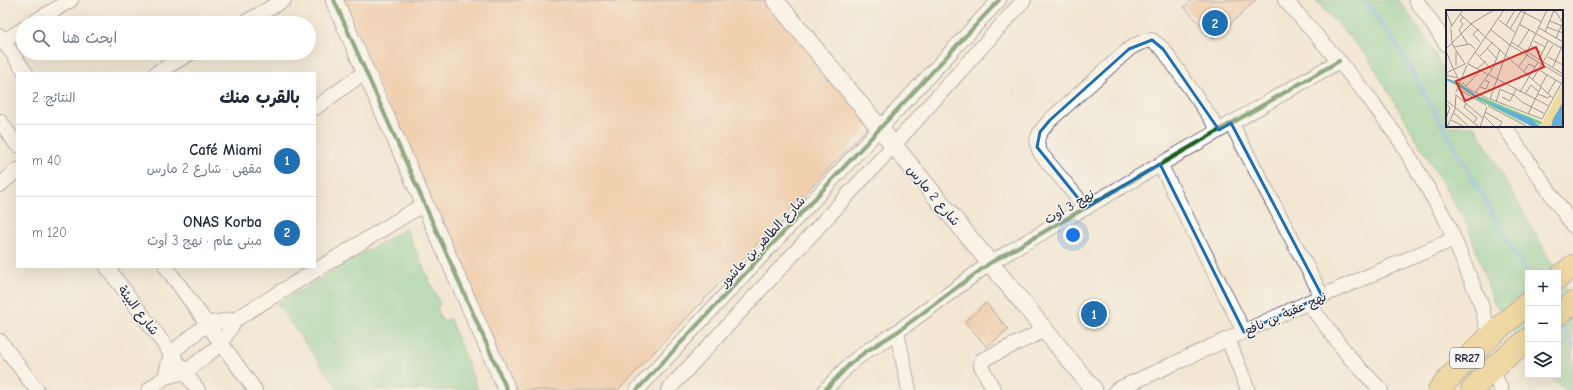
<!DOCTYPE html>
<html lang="ar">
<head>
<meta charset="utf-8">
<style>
	:root { --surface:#fff; --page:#f2f2f3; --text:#1f2937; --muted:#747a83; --line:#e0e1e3; --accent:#1f6fb2 }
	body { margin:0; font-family:"Comic Neue","Playpen Sans Arabic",sans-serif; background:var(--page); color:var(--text); direction:rtl }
	.controls { position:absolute; right:12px; bottom:12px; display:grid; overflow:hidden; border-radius:0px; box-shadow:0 4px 16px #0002 }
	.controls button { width:36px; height:36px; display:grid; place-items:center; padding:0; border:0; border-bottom:1px solid var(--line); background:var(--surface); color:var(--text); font:20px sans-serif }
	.you { position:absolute; left:1073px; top:235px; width:14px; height:14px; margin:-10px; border:3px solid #fff; border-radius:50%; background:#1a73e8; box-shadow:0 0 0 6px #1a73e833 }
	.badge { display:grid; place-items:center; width:26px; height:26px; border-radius:50%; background:var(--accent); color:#fff; font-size:13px; font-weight:700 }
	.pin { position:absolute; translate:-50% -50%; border:2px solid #fff; box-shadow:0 1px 4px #0006 }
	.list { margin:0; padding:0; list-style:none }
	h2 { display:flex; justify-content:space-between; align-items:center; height:52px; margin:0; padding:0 16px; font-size:17px }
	h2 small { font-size:13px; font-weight:400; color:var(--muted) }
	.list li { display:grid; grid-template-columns:26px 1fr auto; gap:12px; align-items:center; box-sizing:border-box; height:72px; padding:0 16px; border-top:1px solid var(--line) }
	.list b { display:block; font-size:15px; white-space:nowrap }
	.list p { margin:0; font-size:13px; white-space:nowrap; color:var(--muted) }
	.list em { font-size:13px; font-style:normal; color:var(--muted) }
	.icon { flex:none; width:22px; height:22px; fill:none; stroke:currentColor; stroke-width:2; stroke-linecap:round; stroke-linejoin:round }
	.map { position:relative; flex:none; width:1573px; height:390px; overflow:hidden; direction:ltr }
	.search { position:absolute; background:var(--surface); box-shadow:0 4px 16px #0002; left:16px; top:16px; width:300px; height:44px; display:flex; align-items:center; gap:10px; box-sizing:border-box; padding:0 14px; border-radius:22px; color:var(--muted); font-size:15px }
	.panel { position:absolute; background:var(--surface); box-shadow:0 4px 16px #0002; left:16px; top:72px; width:300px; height:196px; border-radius:0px; direction:rtl }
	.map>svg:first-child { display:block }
</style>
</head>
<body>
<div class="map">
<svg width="1573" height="390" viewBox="0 0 1573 390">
	<rect width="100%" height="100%" fill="#f6f6f2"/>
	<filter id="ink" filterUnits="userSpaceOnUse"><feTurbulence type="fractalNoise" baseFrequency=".025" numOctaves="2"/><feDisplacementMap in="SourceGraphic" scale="8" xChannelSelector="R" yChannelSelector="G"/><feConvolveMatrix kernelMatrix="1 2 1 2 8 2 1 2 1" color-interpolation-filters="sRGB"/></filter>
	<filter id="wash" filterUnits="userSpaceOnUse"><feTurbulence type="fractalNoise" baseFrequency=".012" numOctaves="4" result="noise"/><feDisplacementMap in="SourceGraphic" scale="16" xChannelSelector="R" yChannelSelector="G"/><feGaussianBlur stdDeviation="0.9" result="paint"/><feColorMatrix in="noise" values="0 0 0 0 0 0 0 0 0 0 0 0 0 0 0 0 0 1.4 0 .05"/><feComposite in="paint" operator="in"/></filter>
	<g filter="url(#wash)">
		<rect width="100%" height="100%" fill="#f3e7d3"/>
		<g fill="#7bcc8e" stroke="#4e7764">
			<polygon points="1315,0 1399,0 1428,42 1447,76 1447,126 1475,126 1557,273 1528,273 1528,355 1493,300 1468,226 1368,57"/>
			<polygon points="406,228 440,304 437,309 442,321 450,319 478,390 339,390 277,304"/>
			<polygon points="1558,274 1573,302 1573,390 1565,390 1548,375 1558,375"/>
		</g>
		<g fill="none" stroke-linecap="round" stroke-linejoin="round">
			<g stroke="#5fafda" stroke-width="4.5">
				<polyline points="1365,0 1398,47 1528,276"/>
				<polyline points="1558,321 1573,344"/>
			</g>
		</g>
		<g id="blocks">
			<g fill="#efb384">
				<polygon points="340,0 773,0 873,122 618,390 515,390"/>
				<polygon points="1192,0 1256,0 1214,39 1184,7"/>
				<polygon points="986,303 1008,329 987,347 965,322"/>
			</g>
		</g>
	</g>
	<g filter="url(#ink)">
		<use href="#blocks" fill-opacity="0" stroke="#6b6770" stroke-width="1"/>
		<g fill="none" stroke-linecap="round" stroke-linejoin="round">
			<defs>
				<g id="minor">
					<polyline points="1285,0 1339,61 1369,98 1401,142 1447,222 1481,304 1489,336"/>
					<polyline points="1416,0 1447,45"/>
					<polyline points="32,23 71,0"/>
					<polyline points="244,23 284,0"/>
					<polyline points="0,36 26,73"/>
					<polyline points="0,43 23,29"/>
					<polyline points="156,73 191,53"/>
					<polyline points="315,108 365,72"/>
					<polyline points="0,121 17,145"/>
					<polyline points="1231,123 1322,296"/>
					<polyline points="1504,126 1573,226"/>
					<polyline points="1160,164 1244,332"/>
					<polyline points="0,185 17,170"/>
					<path d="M1086,208L1041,154C1032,139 1040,132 1050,120L1129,49C1136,44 1143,41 1152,40L1163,49L1219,130"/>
					<polyline points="107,267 198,390"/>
					<polyline points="166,267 255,390"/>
					<polyline points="1308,303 1350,358 1381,390"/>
					<polyline points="897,332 909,390"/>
					<polyline points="1228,339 1248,390"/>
					<polyline points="0,341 37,390"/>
					<polyline points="1492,369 1501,390"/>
					<polyline points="165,377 171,353 207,324 236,319 424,204"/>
					<polyline points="149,390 165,377 185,372 221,344 236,319"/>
					<polyline points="637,390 999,0"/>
					<polyline points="668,390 893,146 1024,0"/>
					<polyline points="825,390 850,364 865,352 897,332 990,263 1339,61"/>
					<polyline points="994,390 981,366 982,360 1045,330"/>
					<polyline points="1116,390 1322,296 1454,239"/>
				</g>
				<g id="tertiary">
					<polyline points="334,0 507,390"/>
					<polyline points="775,0 1094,390"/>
				</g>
				<g id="trunk">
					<polyline points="1558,278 1573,266"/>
					<polyline points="1558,315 1573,303"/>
					<path d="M1439,390C1466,358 1496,330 1528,303"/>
					<polyline points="1472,390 1492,369 1528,339"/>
				</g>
			</defs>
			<use href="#minor" stroke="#6b6770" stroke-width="16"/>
			<use href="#tertiary" stroke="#6b6770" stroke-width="19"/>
			<use href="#trunk" stroke="#6b6770" stroke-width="24"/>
			<use href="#minor" stroke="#fff" stroke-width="14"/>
			<use href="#tertiary" stroke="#fff" stroke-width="17"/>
			<use href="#trunk" stroke="#ecc669" stroke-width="22"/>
			<defs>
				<g id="cycleway">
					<polyline points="334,0 507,390"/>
					<polyline points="637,390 999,0"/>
					<polyline points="825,390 850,364 865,352 897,332 990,263 1339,61"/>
				</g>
			</defs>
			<use href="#cycleway" stroke="#f6f6f2" stroke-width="6"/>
			<use href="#cycleway" stroke="#1b5e20" stroke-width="4"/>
		</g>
	</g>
	<path d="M0 0H1573V390H0ZM1152,40L1163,49L1219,130L1231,123L1322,296L1244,332L1160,164L1086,208L1037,147L1040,132L1050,120L1129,49Z" fill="#f3e7d3" fill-opacity=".55" fill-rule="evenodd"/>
	<path fill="none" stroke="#1f6fb2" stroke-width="3" stroke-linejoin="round" d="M1152,40L1163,49L1219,130L1231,123L1322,296L1244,332L1160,164L1086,208L1037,147L1040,132L1050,120L1129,49Z"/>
	<g text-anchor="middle" stroke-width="3" stroke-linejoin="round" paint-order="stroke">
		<rect fill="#f6f6f2" stroke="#626272" stroke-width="1" x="1450" y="348" width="34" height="20" rx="3"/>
		<g font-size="12" font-weight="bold" fill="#22223b">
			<text x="1467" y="362">RR27</text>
		</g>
		<g font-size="13" fill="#22223b" stroke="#f6f6f2">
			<text transform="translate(934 195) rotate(50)" y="5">شارع 2 مارس</text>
			<text transform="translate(1069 206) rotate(-30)" y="5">نهج 3 أوت</text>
			<text transform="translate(762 241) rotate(-47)" y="5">شارع الطاهر بن عاشور</text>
			<text transform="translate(139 310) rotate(53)" y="5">شارع البيئة</text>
			<text transform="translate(1285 313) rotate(-24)" y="5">نهج عقبة بن نافع</text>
		</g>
	</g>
	<g transform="translate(1446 10)">
		<rect width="117" height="117" fill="#f3e7d3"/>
		<path d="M0,69L13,72L28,84L96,112L95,115L41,92L85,117L33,90Z" fill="#7bcc8e"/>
		<path d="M117,75V92L105,117H94Z" fill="#eeda9e"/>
		<path d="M34,89L85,109L95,117H87ZM117,92V117H105L107,109Z" fill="#5fafda"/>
		<path fill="none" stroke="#5fafda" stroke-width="2" d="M0,69L12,74M15,76L35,90"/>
		<path fill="none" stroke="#9f9896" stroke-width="1" d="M73,0L96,12M105,0L110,2L117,13M0,1L6,16M14,4L107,88M17,7L14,11L17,14L13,20L22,35M53,10L70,23M104,11L116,16M73,14L117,39M60,15L69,0M101,17L117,23M4,18L17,0M93,18L117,32M5,19L6,34L19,54M33,19L27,24L34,32M64,19L75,1M45,20L64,35L117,67M99,22L108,0M110,28L117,12M88,31L99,37M65,32L117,64M85,36L96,43M8,37L24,34L29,39M72,37L83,20M41,38L50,48M0,39L26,13L48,0M0,41L7,58M29,42L46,60M80,44L101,0M34,46L47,32M102,47L117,55M93,50L102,31M21,54L58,0M22,54L103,96M10,56V42M73,56L82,44M107,57L117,34M31,59L40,51M94,60L101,65L94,77M78,61L83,54L89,57M0,63L19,54M0,65L12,68L7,58M101,65L115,73M87,69L107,35M16,72L24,80L43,89M20,76L34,61M34,77L40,79L43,72L39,70M12,79L40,95M10,82L21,55M74,82L92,52M29,83L47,58L54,39M102,83L110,70M67,84L76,92L99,104M79,84L85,75L93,82M92,84L102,88L104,86M10,85L37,108M56,87L64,91L70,79M44,89L96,109L117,70M44,89L60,44L80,0M0,90L33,117M50,92L54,79L67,85M20,93L18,97L31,108L28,112M0,94L4,97L0,109M42,96L82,117M39,102L56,112L53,117M8,103L23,117M82,104L95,77M38,106L49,117M5,110L17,116M1,117L9,99L10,84M34,117L41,97"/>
		<path fill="#d62828" fill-opacity="0.15" stroke="#d62828" stroke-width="2" d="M90,37L98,57L19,91L10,71Z"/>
		<rect width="117" height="117" fill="none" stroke="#22223b" stroke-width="2"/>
	</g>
</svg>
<div class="controls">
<button>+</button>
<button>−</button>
<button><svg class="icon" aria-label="layers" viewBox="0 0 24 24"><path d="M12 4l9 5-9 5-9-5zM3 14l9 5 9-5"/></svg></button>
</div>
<div class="you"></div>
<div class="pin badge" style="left:1094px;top:314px">1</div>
<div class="pin badge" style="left:1215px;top:23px">2</div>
<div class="search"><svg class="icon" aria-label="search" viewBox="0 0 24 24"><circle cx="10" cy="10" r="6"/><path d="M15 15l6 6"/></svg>ابحث هنا</div>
<section class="panel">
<h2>بالقرب منك<small>النتائج: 2</small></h2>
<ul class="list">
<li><span class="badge">1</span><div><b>Café Miami</b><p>مقهى · شارع 2 مارس</p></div><em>40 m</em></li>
<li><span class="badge">2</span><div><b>ONAS Korba</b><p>مبنى عام · نهج 3 أوت</p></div><em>120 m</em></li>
</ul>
</section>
</div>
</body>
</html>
